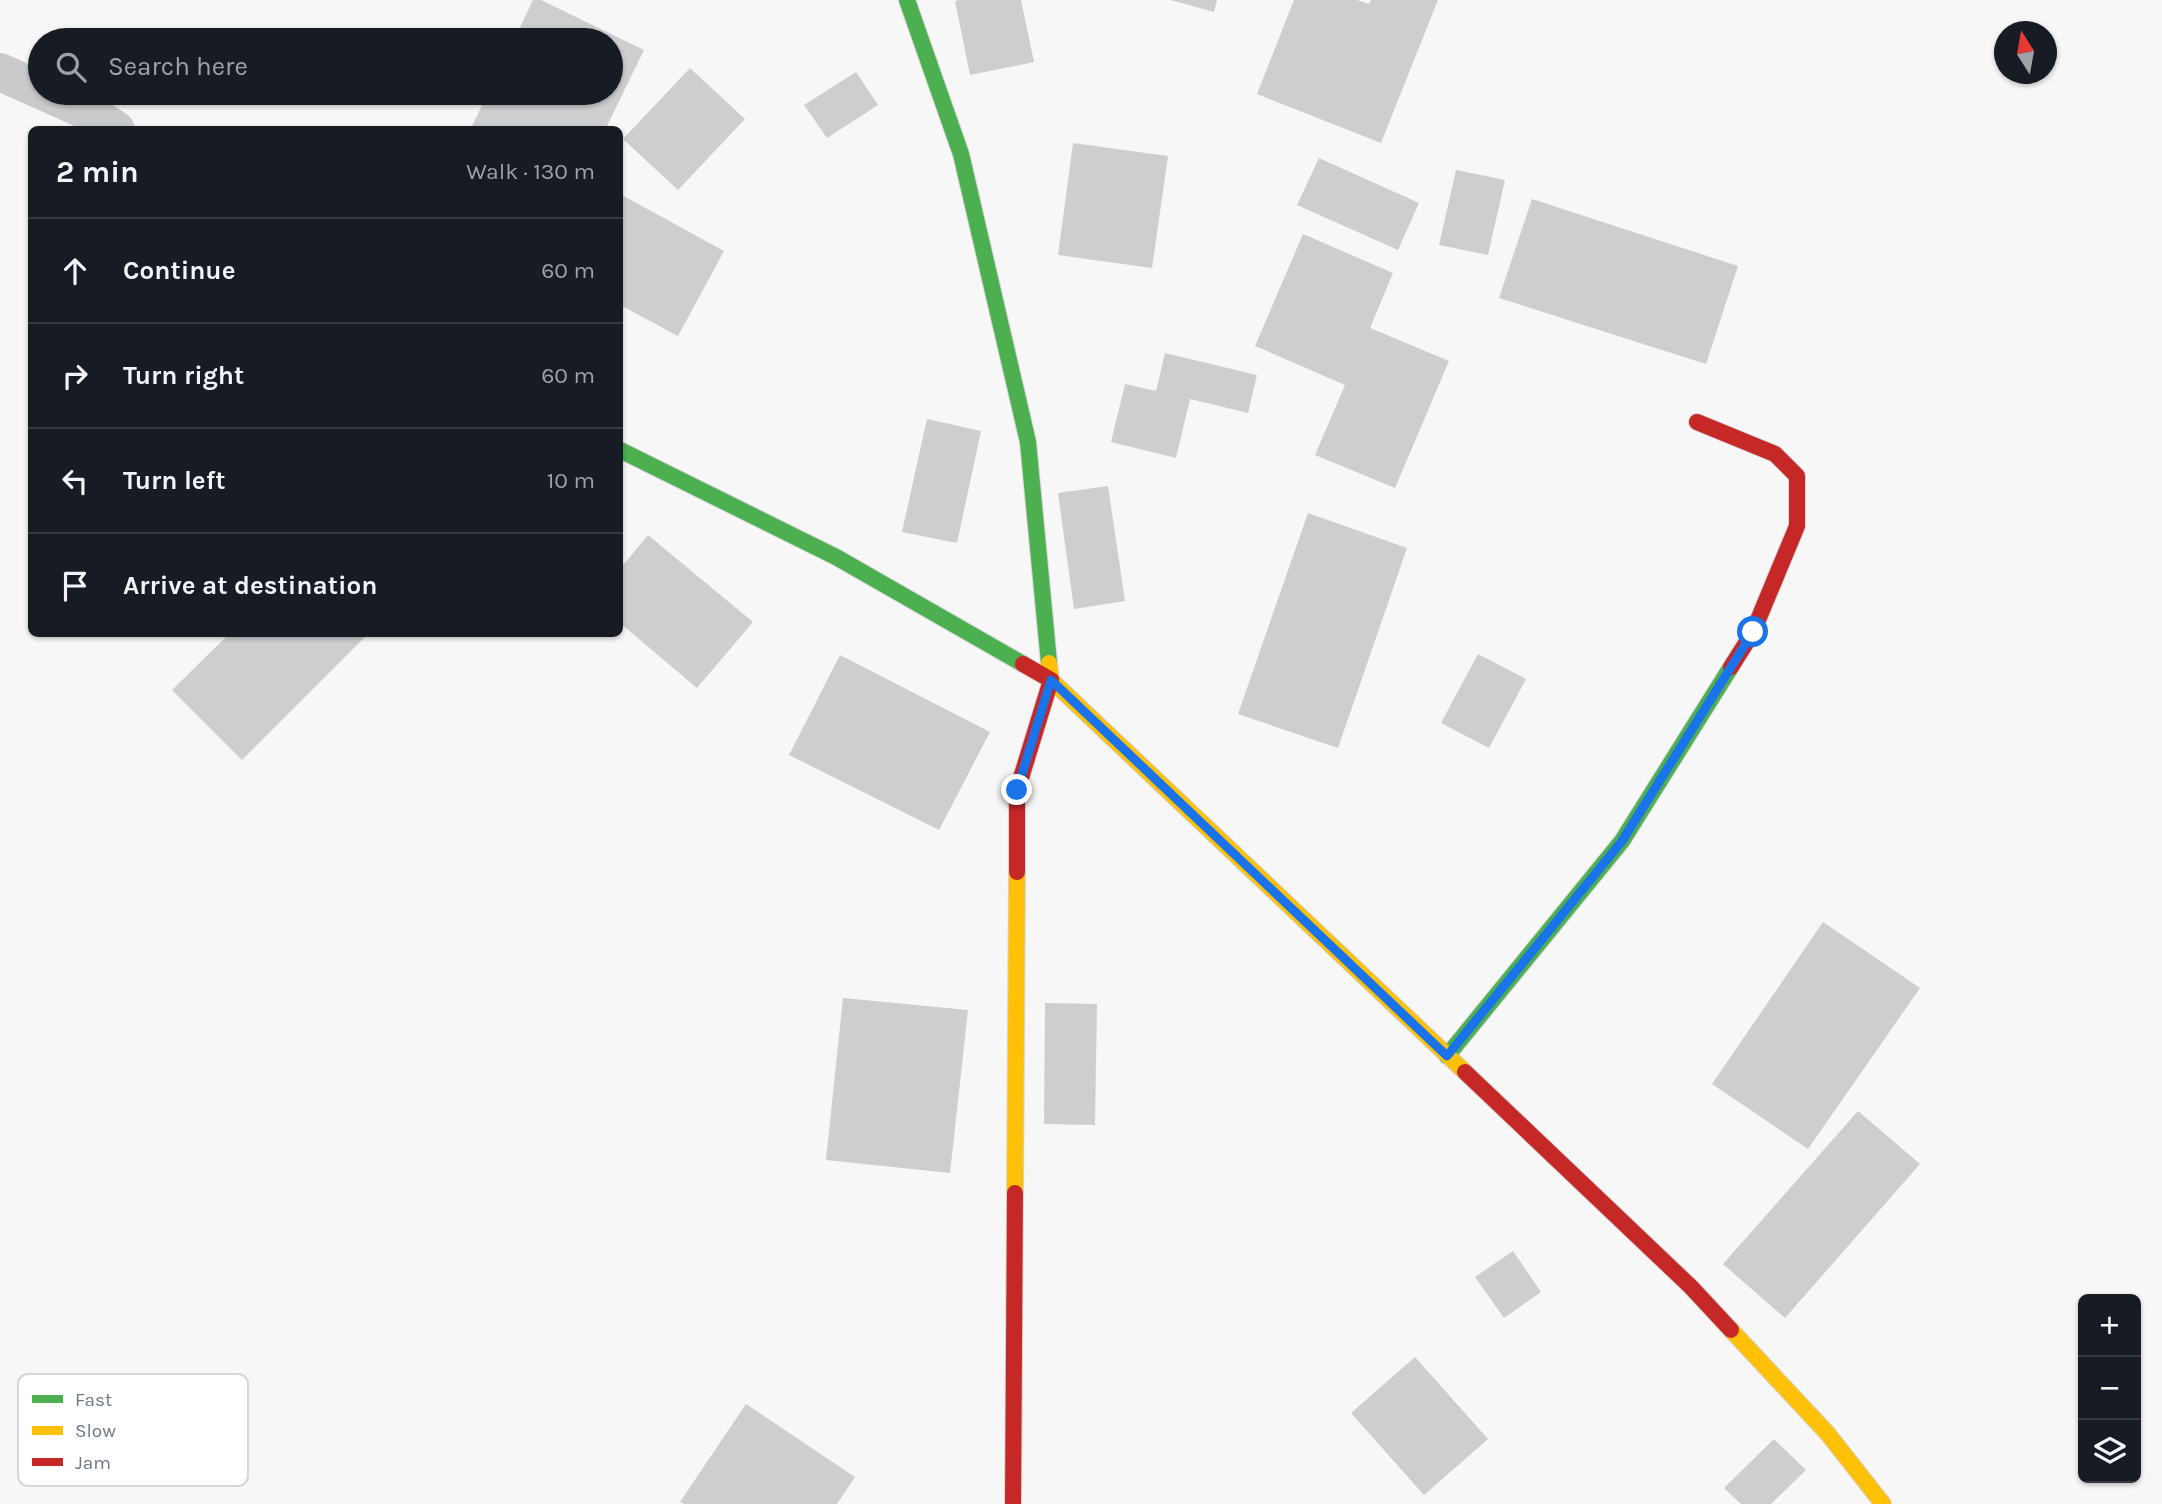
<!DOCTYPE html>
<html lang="en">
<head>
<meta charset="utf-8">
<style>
	:root { --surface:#171b24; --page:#242831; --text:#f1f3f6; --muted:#9ea1a6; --line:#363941 }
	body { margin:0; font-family:Karla,sans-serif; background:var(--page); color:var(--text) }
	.controls { position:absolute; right:21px; bottom:21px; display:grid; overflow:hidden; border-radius:10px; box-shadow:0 2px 5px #0004 }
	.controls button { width:63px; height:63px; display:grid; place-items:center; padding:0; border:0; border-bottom:2px solid var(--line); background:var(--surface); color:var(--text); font:35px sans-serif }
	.compass { position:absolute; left:1994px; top:21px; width:63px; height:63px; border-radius:50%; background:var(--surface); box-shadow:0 2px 5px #0004; rotate:349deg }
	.stop { position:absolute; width:21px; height:21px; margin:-16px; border:5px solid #1a73e8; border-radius:50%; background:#fff }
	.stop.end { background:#1a73e8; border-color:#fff; box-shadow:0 2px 7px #0008 }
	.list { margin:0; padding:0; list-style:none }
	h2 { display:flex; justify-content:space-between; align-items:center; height:91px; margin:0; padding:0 28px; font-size:30px }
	h2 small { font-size:23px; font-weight:400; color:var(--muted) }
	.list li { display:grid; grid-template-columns:46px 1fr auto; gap:21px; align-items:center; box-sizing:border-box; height:105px; padding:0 28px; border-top:2px solid var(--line) }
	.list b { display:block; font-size:26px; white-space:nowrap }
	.list em { font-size:23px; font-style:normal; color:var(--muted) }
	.icon { flex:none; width:38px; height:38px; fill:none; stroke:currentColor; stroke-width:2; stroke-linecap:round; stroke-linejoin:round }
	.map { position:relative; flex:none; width:2162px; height:1504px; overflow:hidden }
	.search { position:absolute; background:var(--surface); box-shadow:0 2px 5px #0004; left:28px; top:28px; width:595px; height:77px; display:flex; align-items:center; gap:18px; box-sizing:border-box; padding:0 24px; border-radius:38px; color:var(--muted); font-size:26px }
	.panel { position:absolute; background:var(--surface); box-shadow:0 2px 5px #0004; left:28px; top:126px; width:595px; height:511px; border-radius:10px }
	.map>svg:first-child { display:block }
</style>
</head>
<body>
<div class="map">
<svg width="2162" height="1504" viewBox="0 0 2162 1504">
	<rect width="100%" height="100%" fill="#f7f7f7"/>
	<g fill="#cdcecf">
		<polygon points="533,0 541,0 644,50 605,130 470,130 488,93 611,93 611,40 514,40"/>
		<polygon points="960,0 1021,0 1034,62 970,75 955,1"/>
		<polygon points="1171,0 1217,0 1214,12"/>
		<polygon points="1294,0 1357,0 1369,4 1371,0 1438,0 1381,143 1257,94"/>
		<polygon points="690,68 745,119 678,190 623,139"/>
		<polygon points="856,72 878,105 827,138 804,105"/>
		<polygon points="1073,143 1168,156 1152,268 1058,255"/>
		<polygon points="1319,158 1419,203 1398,250 1297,205"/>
		<polygon points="1456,170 1505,180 1488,255 1439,245"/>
		<polygon points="620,194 724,251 678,336 620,305"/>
		<polygon points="1532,199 1738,266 1706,364 1499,298"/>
		<polygon points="1303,234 1393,273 1370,328 1449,361 1395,488 1315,455 1345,385 1255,346"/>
		<polygon points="1165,353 1257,375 1248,413 1190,399 1176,458 1111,442 1125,384 1156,391"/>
		<polygon points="927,419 981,431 957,543 902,532"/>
		<polygon points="1108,486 1125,601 1074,609 1058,493"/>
		<polygon points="1308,513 1407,548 1338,748 1238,714"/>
		<polygon points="648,535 753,622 697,688 620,623 620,569"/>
		<polygon points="229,634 368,634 242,760 172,690"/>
		<polygon points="1478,654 1526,679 1489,748 1441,723"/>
		<polygon points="840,655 990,732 939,830 789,755"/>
		<polygon points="1823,922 1920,988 1808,1149 1712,1084"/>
		<polygon points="843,998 968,1010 950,1173 826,1160"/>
		<polygon points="1045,1003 1097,1004 1095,1125 1044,1124"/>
		<polygon points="1858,1111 1920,1164 1785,1318 1723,1264"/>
		<polygon points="1513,1251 1541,1292 1504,1318 1475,1277"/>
		<polygon points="1415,1357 1488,1439 1424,1495 1351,1413"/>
		<polygon points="746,1404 855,1477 837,1504 684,1504 680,1502"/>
		<polygon points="1774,1439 1806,1470 1771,1504 1741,1504 1724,1488"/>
	</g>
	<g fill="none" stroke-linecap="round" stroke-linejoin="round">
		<defs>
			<g id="fast">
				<polyline points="907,0 961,154 1028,442 1049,663"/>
				<polyline points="620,450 836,557 1023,664"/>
				<polyline points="1447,1056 1622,841 1731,667"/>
			</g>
			<g id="slow">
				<polyline points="1049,663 1051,680 1465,1072"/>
				<polyline points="1015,1193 1017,872"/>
				<polyline points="1731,1330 1828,1434 1883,1504"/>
			</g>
			<g id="jam">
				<polyline points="1697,422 1775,454 1797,476 1797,526 1753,632 1731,667"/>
				<polyline points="1017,872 1017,791 1051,680 1023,664"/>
				<polyline points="1465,1072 1691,1287 1731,1330"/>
				<polyline points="1013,1504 1015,1193"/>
			</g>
		</defs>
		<use href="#fast" stroke="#d3d4d4" stroke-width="18"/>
		<use href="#slow" stroke="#d3d4d4" stroke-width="18"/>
		<use href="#jam" stroke="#d3d4d4" stroke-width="18"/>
		<g stroke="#c8cacb" stroke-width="38">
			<polyline points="0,72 40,90"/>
			<polyline points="47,93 87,111 116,130"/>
		</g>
		<use href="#fast" stroke="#4caf50" stroke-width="16"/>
		<use href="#slow" stroke="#ffc107" stroke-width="16"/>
		<use href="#jam" stroke="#c62828" stroke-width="16"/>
	</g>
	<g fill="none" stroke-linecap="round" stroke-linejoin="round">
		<polyline stroke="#1a73e8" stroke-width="9" points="1017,790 1051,680 1447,1056 1622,841 1753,632"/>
	</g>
	<rect x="18" y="1374" width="230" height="112" rx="10" fill="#fff" stroke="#d3d6da" stroke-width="2"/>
	<rect x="32" y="1395" width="31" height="8" fill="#4caf50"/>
	<rect x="32" y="1426" width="31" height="9" fill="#ffc107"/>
	<rect x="32" y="1458" width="31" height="8" fill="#c62828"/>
	<g font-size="19" fill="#6b7883">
		<text x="75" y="1406">Fast</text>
		<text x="75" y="1437">Slow</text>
		<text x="75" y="1469">Jam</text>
	</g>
</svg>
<div class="controls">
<button>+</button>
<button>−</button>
<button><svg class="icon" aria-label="layers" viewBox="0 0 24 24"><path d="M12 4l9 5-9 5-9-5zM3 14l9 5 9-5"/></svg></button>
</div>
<svg class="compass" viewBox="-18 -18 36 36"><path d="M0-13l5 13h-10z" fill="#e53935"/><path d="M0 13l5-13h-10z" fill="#9ea1a6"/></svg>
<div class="stop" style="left:1753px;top:632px"></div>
<div class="stop end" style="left:1017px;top:790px"></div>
<div class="search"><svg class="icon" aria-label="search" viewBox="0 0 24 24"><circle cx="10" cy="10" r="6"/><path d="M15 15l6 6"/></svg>Search here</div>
<section class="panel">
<h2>2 min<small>Walk · 130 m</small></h2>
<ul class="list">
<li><svg class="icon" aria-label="ahead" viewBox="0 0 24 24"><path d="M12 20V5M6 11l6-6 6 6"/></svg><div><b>Continue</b></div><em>60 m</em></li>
<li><svg class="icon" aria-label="right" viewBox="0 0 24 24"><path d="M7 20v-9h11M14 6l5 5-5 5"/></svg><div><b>Turn right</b></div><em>60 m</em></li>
<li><svg class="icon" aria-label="left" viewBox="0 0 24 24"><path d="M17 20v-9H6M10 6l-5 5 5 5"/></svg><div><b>Turn left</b></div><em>10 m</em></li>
<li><svg class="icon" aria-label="arrive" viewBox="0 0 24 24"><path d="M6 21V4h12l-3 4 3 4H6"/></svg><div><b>Arrive at destination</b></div></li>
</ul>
</section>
</div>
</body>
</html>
